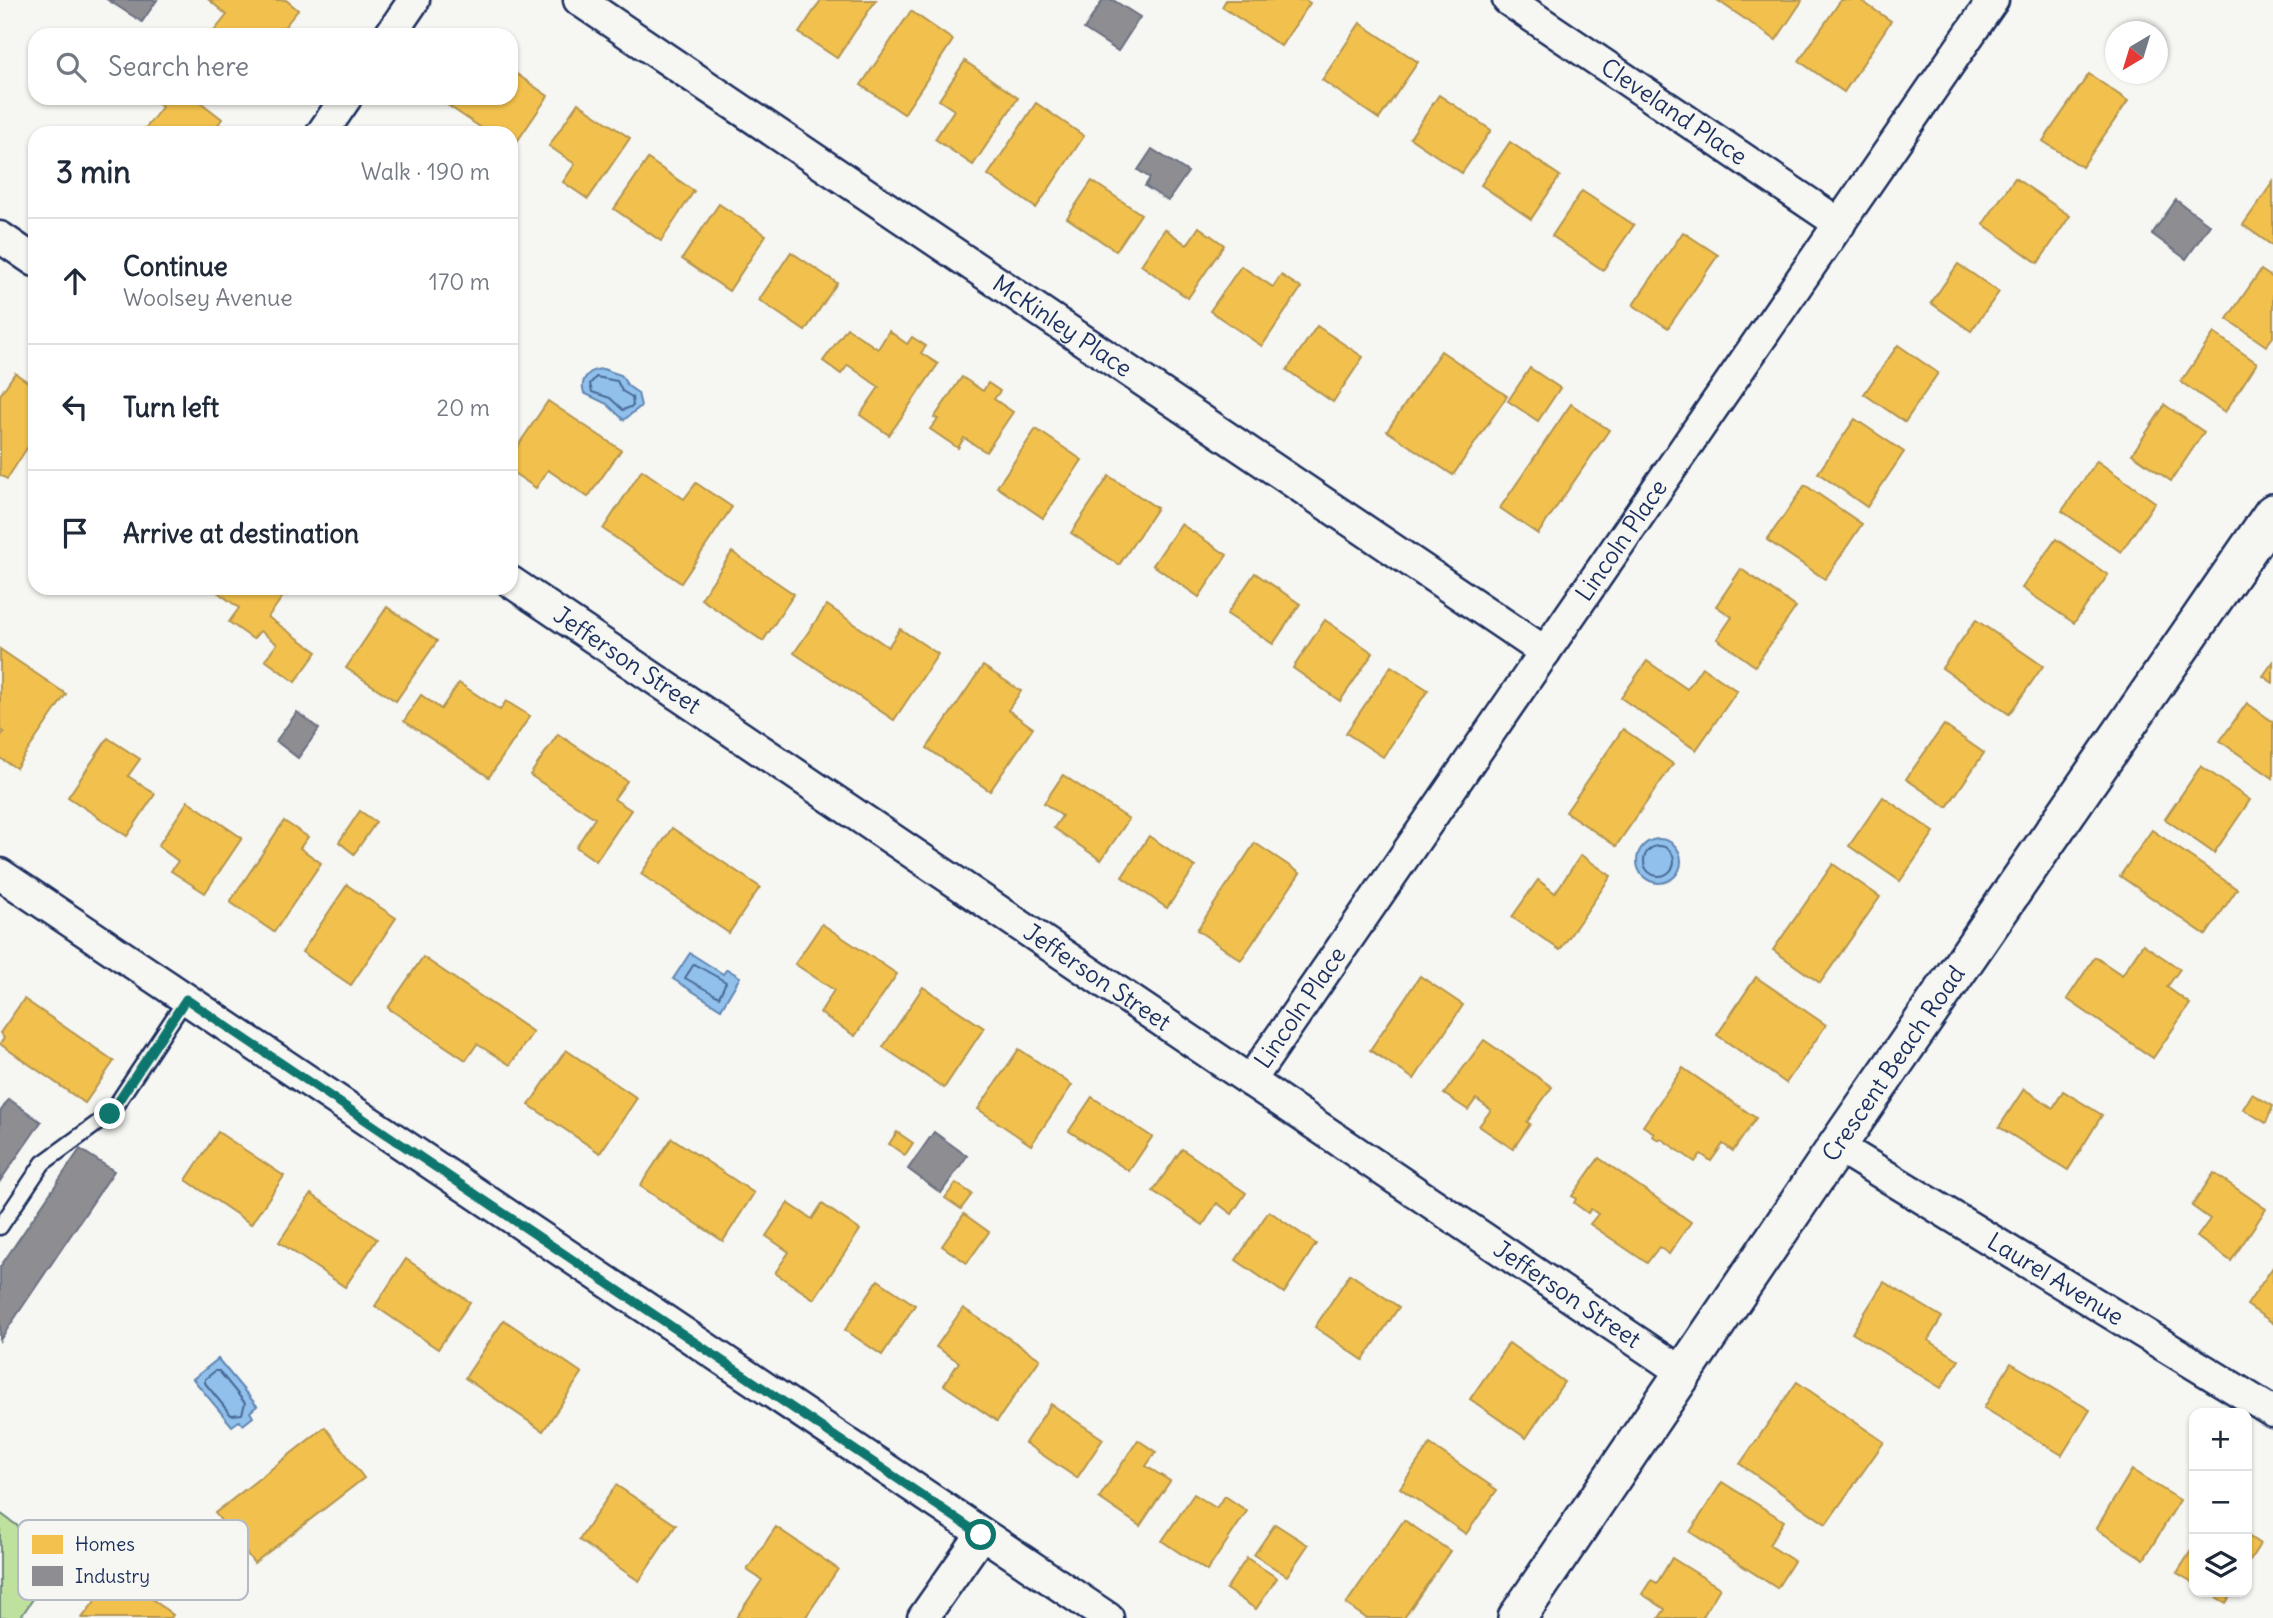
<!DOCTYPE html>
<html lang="en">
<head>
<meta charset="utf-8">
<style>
	:root { --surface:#fff; --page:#f2f2f3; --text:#1f2937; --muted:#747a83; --line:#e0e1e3 }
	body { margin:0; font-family:Delius,sans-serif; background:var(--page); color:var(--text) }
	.controls { position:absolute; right:21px; bottom:21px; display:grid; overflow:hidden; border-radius:14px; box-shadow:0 2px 5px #0004 }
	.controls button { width:63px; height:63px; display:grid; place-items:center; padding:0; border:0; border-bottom:2px solid var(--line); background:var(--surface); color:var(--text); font:35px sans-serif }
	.compass { position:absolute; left:2105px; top:21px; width:63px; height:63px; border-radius:50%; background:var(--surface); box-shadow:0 2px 5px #0004; rotate:218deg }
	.stop { position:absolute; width:21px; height:21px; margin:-16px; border:5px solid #0f766e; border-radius:50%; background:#fff }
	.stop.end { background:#0f766e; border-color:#fff; box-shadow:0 2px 7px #0008 }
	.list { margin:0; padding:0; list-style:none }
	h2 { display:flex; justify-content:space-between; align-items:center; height:91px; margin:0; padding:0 28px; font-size:30px }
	h2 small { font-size:23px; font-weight:400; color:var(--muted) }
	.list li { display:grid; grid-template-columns:46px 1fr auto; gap:21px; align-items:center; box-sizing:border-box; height:126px; padding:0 28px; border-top:2px solid var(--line) }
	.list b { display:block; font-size:26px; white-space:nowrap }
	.list p { margin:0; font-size:23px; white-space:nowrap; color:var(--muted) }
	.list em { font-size:23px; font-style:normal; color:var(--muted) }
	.icon { flex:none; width:38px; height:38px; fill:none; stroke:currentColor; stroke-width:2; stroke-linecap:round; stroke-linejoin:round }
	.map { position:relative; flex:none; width:2273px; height:1618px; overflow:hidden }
	.search { position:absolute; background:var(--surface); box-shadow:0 2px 5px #0004; left:28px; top:28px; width:490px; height:77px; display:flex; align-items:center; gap:18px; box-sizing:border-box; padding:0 24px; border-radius:21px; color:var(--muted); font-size:26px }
	.panel { position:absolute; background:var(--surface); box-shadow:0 2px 5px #0004; left:28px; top:126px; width:490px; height:469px; border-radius:21px }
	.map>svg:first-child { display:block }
</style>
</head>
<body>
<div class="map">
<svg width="2273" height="1618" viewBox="0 0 2273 1618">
	<rect width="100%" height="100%" fill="#f6f6f2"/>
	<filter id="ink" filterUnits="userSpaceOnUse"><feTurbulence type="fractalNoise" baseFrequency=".0143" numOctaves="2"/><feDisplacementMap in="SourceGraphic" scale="14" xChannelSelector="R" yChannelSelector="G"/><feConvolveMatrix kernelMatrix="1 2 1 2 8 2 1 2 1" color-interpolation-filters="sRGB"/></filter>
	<g filter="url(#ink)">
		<polygon fill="#bee29d" stroke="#6c887e" stroke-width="2" points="0,1513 61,1558 20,1618 0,1618"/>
		<g fill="#90c0eb" stroke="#6186b3" stroke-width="2">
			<path d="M603,369L621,375L628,386L638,393L641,406L624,420L607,404L584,393C579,379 590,369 603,369Z"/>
			<circle cx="1659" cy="861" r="22"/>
			<polygon points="690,953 723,974 727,969 740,977 721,1009 673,979"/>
			<polygon points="218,1359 257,1406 250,1412 253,1417 243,1425 239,1421 232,1426 193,1379"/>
		</g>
		<g fill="#f2c14e" stroke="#b29553" stroke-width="2">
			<polygon points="209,0 286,0 298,10 278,35 211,35 227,15"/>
			<polygon points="821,0 876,0 837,58 799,33"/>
			<polygon points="1226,0 1305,0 1310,3 1281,46 1222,7"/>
			<polygon points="1717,0 1800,0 1802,1 1776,40"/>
			<polygon points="1841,0 1860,0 1891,21 1844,92 1799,61"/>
			<polygon points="911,11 953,40 904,114 861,85"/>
			<polygon points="1360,23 1418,62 1379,119 1322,80"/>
			<polygon points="965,61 1018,98 973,165 935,139 954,110 939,100"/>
			<polygon points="511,70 548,96 512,149 511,133 489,133 437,98 511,98"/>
			<polygon points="2089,74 2128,101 2082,167 2043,141"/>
			<polygon points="1439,95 1491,130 1462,173 1410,138"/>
			<polygon points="151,98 195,98 222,119 212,133 142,133 162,107"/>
			<polygon points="578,103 630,138 588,199 563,182 575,164 549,146"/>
			<polygon points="1036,103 1084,136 1036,208 988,175"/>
			<polygon points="1510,142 1560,176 1531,219 1481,185"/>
			<polygon points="648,159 694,191 661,241 614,209"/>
			<polygon points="2015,178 2070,216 2038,263 1983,224"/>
			<polygon points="1092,181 1141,214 1116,251 1067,218"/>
			<polygon points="2273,182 2273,246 2243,225"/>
			<polygon points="1582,191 1634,225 1603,270 1552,236"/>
			<polygon points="719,204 766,235 729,291 682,259"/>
			<polygon points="1199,227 1224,245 1188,298 1141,265 1165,229 1187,245"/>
			<polygon points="1683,232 1718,255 1668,328 1633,305"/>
			<polygon points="791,252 837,283 805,331 759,300"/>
			<polygon points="1958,264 1999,292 1971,331 1931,303"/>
			<polygon points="1241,266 1273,287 1281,275 1301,288 1262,346 1210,311"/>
			<polygon points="2261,270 2273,278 2273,337 2266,346 2227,319"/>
			<polygon points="1317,326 1363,357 1333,402 1287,370"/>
			<polygon points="847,328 878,349 889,331 907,344 912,337 926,346 921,353 938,364 889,435 860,415 879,387 848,365 841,374 823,361"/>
			<polygon points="2214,333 2257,363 2225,412 2181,382"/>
			<polygon points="1898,345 1938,373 1905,422 1864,394"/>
			<polygon points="1441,351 1507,396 1453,475 1387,431"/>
			<polygon points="1530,368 1560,388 1538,421 1508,401"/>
			<polygon points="15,373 35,387 35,453 27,448 7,479 0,475 0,395"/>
			<polygon points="962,377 983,391 988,383 1000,391 994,399 1013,412 986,452 964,438 958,448 930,429 938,419 934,418"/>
			<polygon points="548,401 621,450 588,497 548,470 536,488 511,471 511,456"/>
			<polygon points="1571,404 1609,430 1538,534 1500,508"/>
			<polygon points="2165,405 2204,432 2171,481 2132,454"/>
			<polygon points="1855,419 1904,452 1867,507 1818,473"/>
			<polygon points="1036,429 1082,460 1043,518 997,487"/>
			<polygon points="2097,461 2155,502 2121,552 2062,511"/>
			<polygon points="642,470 684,499 696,483 732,507 681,583 603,529"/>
			<polygon points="1109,476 1157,508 1119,565 1071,533"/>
			<polygon points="1805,485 1862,524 1825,579 1767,540"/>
			<polygon points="1181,524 1227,555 1199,597 1153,565"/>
			<polygon points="2056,539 2108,575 2074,623 2022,588"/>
			<polygon points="732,552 794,594 763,641 701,599"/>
			<polygon points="1741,569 1796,607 1755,666 1717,639 1732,617 1716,606"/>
			<polygon points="1255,573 1300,604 1273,644 1227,614"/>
			<polygon points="212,588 289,588 268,617 317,652 295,682 265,660 277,644 260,631 253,639 229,622 239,608"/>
			<polygon points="827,605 888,647 900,629 938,654 894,720 794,653"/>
			<polygon points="387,607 437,641 396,701 346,668"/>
			<polygon points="1325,620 1373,653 1340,701 1293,668"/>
			<polygon points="1976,620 2043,666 2009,714 1942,668"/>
			<polygon points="0,649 66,694 16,768 0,758 0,737 4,732 0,730"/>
			<polygon points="1647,661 1687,689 1702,667 1737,691 1696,750 1621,698"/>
			<polygon points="2273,662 2273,683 2263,676"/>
			<polygon points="983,666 1021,691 1008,710 1033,728 990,791 927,748"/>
			<polygon points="1391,666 1428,690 1383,757 1346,733"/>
			<polygon points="459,683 500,710 506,701 530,716 489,777 404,721 421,695 441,709"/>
			<polygon points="2247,703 2273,722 2273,778 2220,741"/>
			<polygon points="1944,725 1984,753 1947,807 1906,779"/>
			<polygon points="1623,729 1673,764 1616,846 1566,812"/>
			<polygon points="558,734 627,781 614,799 631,810 596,861 576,847 595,818 530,775"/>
			<polygon points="108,738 140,759 128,776 155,794 127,836 68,797"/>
			<polygon points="2201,766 2250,800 2214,853 2165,819"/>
			<polygon points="1063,775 1129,819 1101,860 1054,828 1062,816 1044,803"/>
			<polygon points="1883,797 1934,832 1900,881 1849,846"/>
			<polygon points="188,801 242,838 205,893 171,871 178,861 158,846"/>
			<polygon points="360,811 376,822 354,854 339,842"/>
			<polygon points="284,821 308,837 300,848 321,863 274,932 230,902"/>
			<polygon points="672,828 760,887 729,933 641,874"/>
			<polygon points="2152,830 2237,889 2206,935 2120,876"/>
			<polygon points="1149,836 1195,867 1167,908 1122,877"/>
			<polygon points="1255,843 1300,873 1241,960 1197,930"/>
			<polygon points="1581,855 1611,876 1560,950 1512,917 1538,880 1555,893"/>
			<polygon points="1833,864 1880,897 1820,983 1773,950"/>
			<polygon points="347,885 396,918 351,985 302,952"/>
			<polygon points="822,924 897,974 855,1036 820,1013 834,990 795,964"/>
			<polygon points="2143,944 2180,969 2167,987 2190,1004 2153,1058 2067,999 2095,957 2122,975"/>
			<polygon points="423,957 533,1032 510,1065 477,1044 466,1060 388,1008"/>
			<polygon points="1420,976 1463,1005 1414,1079 1370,1050"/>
			<polygon points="1756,977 1826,1025 1786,1083 1717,1035"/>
			<polygon points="923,987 984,1028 944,1088 883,1047"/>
			<polygon points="24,999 114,1061 85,1103 0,1044 4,1038 0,1033"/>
			<polygon points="1484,1040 1552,1087 1527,1122 1530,1124 1513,1149 1479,1126 1491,1110 1476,1099 1468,1110 1444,1094"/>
			<polygon points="1019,1049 1072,1085 1031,1145 978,1109"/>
			<polygon points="566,1050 637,1098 600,1153 529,1105"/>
			<polygon points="1683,1068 1756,1118 1733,1151 1723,1144 1711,1161 1701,1154 1695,1162 1660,1138 1659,1140 1652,1136 1654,1133 1643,1126"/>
			<polygon points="2024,1089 2053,1108 2063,1091 2102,1115 2068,1170 1999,1127"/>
			<polygon points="2252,1094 2273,1106 2266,1123 2243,1109"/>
			<polygon points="1092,1097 1152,1137 1129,1171 1069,1131"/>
			<polygon points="218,1132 284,1176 251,1224 186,1180"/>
			<polygon points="897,1132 913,1143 905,1155 889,1144"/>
			<polygon points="672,1138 754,1193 723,1241 640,1186"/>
			<polygon points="1182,1149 1246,1193 1232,1214 1217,1203 1203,1225 1153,1191"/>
			<polygon points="1599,1158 1691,1222 1669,1254 1659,1247 1647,1263 1590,1224 1598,1214 1591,1209 1588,1213 1574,1203 1576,1199 1572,1196"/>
			<polygon points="2214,1173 2266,1209 2231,1261 2197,1237 2210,1219 2192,1206"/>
			<polygon points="956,1183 972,1194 961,1209 945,1198"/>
			<polygon points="311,1194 377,1239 345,1287 279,1242"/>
			<polygon points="788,1203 812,1219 822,1204 860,1230 814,1299 775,1273 789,1252 766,1236"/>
			<polygon points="1269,1211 1316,1244 1284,1293 1236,1260"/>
			<polygon points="964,1214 989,1232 967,1263 942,1246"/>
			<polygon points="406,1259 470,1302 438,1349 375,1306"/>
			<polygon points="2273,1267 2273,1323 2247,1305"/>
			<polygon points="1350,1274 1399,1307 1363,1360 1315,1327"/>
			<polygon points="878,1280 915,1305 882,1355 845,1330"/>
			<polygon points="1884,1282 1942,1317 1928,1340 1959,1360 1941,1388 1852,1333"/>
			<polygon points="963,1308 1040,1359 997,1421 944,1385 959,1362 936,1347"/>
			<polygon points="504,1320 582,1373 543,1431 465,1378"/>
			<polygon points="1509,1343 1564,1382 1526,1438 1470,1399"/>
			<polygon points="2011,1363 2090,1410 2062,1455 1984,1408"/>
			<polygon points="1797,1382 1884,1442 1826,1524 1740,1464"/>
			<polygon points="1051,1404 1103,1439 1077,1478 1025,1443"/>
			<polygon points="325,1427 364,1478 254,1563 215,1513"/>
			<polygon points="1138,1440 1156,1452 1146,1466 1170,1481 1140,1526 1099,1498"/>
			<polygon points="1430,1444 1497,1490 1466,1534 1400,1488"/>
			<polygon points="2132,1470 2180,1500 2144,1559 2096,1529"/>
			<polygon points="1722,1482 1784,1521 1769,1545 1794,1561 1777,1588 1690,1532"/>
			<polygon points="616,1485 676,1525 639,1581 579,1540"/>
			<polygon points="1194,1494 1216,1508 1225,1496 1247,1511 1207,1571 1162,1541"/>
			<polygon points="1404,1520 1450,1551 1404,1618 1366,1618 1346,1604"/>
			<polygon points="1275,1524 1308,1545 1287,1576 1254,1555"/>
			<polygon points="776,1527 838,1569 805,1618 736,1618 762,1580 747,1570"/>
			<polygon points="2247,1535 2260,1544 2247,1565"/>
			<polygon points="2194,1546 2194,1583 2177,1573"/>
			<polygon points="1247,1558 1277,1578 1256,1609 1226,1589"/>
			<polygon points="1672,1558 1720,1588 1702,1618 1659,1618 1665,1609 1642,1594 1651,1580 1657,1583"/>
			<polygon points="117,1572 173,1615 171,1618 82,1618"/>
			<polygon points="2207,1592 2233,1592 2226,1603"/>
		</g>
		<g fill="#8d8d92" stroke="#6b7182" stroke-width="2">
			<polygon points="108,0 157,0 142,22"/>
			<polygon points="1103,0 1113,0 1140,17 1118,51 1084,29"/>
			<polygon points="1152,149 1188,172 1168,201 1145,186 1150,178 1138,170"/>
			<polygon points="2176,200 2210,225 2186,259 2152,234"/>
			<polygon points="297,712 319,729 298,758 276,741"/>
			<polygon points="9,1099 41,1122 0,1181 0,1112"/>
			<polygon points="934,1132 967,1156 941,1193 908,1169"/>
			<polygon points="80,1149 114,1171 0,1340 0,1267"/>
		</g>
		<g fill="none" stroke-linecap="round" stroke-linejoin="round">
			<g stroke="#4a6996" stroke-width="2">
				<polygon points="596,377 617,381 622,391 632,397 633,406 623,410 610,398 592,392 590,384"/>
				<circle cx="1659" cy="861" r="15"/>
				<polygon points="694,964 726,982 719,997 685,978"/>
				<polygon points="215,1371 219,1371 245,1403 242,1414 231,1415 205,1383 205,1379"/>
			</g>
			<defs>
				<polyline id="service" points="0,1227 43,1163 110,1114 186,999"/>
				<g id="minor">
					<path id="s1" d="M579,0L1545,652"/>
					<path id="s2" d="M1508,0L1840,224"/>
					<polyline points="390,35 414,0"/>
					<polyline points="322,133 346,98"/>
					<polyline points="0,237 35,261"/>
					<path id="s3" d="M511,582L1682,1372"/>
					<polyline points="0,874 1108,1618"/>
					<path id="s4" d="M1250,1081L1993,0"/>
					<path id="s5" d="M1837,1146L2273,1412"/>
					<polyline points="923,1618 981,1535"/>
				</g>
				<g id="tertiary">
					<path id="s6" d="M1517,1618L1837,1146L2273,513"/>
				</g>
			</defs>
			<use href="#service" stroke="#1b2f5e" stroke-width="19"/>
			<use href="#minor" stroke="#1b2f5e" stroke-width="35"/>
			<use href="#tertiary" stroke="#1b2f5e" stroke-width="42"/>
			<use href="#service" stroke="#f6f6f2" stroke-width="14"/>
			<use href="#minor" stroke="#f6f6f2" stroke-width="30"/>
			<use href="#tertiary" stroke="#f6f6f2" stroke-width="37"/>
		</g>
	</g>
	<g fill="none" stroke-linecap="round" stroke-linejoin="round" filter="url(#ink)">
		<polyline stroke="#0f766e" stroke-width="9" points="110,1114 186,999 981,1535"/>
	</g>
	<g text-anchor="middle" stroke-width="7" stroke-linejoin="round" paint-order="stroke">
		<g font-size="24" fill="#1b2f5e" stroke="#f6f6f2">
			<text dy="8" stroke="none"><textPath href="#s2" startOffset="200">Cleveland Place</textPath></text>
			<text dy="8" stroke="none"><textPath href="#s1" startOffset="583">McKinley Place</textPath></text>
			<text dy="8" stroke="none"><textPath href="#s4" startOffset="656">Lincoln Place</textPath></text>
			<text dy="8" stroke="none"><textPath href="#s3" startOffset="140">Jefferson Street</textPath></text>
			<text dy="8" stroke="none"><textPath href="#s3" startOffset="707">Jefferson Street</textPath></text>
			<text dy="8" stroke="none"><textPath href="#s4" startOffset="89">Lincoln Place</textPath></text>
			<text dy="8" stroke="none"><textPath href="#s6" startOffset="670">Crescent Beach Road</textPath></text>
			<text dy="8" stroke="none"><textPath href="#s5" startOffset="256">Laurel Avenue</textPath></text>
			<text dy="8" stroke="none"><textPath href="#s3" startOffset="1274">Jefferson Street</textPath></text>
		</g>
	</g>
	<rect x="18" y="1520" width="230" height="80" rx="10" fill="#f6f6f2" stroke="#b4bac6" stroke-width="2"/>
	<rect x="32" y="1535" width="31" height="19" fill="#f2c14e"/>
	<rect x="32" y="1566" width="31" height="20" fill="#8d8d92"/>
	<g font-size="19" fill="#1b2f5e">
		<text x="75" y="1551">Homes</text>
		<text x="75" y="1583">Industry</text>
	</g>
</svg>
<div class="controls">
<button>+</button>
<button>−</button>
<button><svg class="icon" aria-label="layers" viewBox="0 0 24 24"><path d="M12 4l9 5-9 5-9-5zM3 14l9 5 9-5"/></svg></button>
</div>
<svg class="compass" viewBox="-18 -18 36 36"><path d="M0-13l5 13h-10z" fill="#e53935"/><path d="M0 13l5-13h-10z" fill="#747a83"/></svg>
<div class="stop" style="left:981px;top:1535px"></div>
<div class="stop end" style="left:110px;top:1114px"></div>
<div class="search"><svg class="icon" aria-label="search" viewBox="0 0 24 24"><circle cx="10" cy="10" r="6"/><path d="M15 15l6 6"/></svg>Search here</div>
<section class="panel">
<h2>3 min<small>Walk · 190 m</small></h2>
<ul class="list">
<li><svg class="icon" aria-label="ahead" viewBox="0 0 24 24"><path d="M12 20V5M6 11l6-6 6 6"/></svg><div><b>Continue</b><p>Woolsey Avenue</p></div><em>170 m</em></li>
<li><svg class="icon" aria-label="left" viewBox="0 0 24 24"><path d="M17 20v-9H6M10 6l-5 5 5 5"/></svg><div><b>Turn left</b></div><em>20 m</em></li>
<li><svg class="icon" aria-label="arrive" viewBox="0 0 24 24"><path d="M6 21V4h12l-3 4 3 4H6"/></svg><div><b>Arrive at destination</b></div></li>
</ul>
</section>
</div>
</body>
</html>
